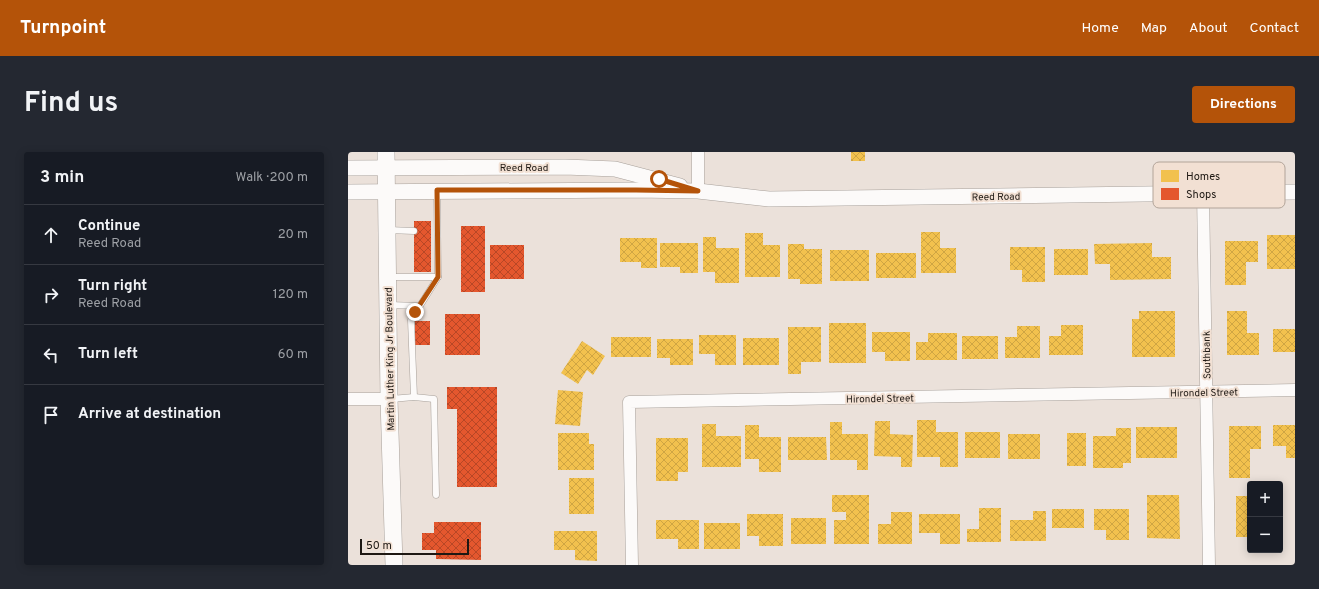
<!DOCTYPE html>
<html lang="en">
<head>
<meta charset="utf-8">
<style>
	:root { --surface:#171b24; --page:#242831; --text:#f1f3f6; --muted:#9ea1a6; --line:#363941; --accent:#b45309 }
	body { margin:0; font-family:Overpass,sans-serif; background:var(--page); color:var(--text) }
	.controls { position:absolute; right:12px; bottom:12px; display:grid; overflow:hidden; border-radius:4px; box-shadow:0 2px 10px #0003 }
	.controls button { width:36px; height:36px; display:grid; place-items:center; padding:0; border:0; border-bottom:1px solid var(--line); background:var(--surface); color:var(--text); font:20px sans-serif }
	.scale { position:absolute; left:12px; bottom:10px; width:109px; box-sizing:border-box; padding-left:4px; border:2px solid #1e1813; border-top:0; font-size:11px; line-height:14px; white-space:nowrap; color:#1e1813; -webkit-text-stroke:3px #f2e0d3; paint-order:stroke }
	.stop { position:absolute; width:12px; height:12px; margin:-9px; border:3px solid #b45309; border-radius:50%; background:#fff }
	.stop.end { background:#b45309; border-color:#fff; box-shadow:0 1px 4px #0008 }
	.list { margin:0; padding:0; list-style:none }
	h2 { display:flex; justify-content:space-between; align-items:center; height:52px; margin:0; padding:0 16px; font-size:17px }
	h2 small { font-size:13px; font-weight:400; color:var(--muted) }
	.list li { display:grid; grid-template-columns:26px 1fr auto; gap:12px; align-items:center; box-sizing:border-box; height:60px; padding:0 16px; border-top:1px solid var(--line) }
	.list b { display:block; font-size:15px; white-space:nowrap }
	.list p { margin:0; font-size:13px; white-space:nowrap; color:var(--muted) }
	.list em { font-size:13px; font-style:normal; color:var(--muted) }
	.icon { flex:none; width:22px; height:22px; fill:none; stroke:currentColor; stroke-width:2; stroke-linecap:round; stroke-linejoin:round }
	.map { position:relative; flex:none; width:947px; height:413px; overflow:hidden; border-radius:4px }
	header { display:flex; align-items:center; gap:24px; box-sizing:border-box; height:56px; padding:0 20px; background:var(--accent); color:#fff }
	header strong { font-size:19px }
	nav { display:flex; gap:22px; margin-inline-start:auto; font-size:14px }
	.intro { display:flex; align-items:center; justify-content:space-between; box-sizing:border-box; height:96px; padding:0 24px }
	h1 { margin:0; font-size:28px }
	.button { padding:10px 18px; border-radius:4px; background:var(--accent); color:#fff; font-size:14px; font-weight:700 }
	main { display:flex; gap:24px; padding:0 24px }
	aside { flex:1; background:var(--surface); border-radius:4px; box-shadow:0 2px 10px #0003 }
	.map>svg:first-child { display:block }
</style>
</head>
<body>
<header>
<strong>Turnpoint</strong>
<nav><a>Home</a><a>Map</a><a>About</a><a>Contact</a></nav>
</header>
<div class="intro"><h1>Find us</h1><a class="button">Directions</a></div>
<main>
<aside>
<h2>3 min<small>Walk · 200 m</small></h2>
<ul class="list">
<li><svg class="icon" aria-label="ahead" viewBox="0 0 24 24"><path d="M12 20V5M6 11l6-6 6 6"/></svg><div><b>Continue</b><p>Reed Road</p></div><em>20 m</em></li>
<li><svg class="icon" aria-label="right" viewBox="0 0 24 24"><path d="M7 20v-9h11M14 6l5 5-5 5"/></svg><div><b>Turn right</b><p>Reed Road</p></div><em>120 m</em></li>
<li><svg class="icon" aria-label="left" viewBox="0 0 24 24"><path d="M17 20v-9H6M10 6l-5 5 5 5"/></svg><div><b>Turn left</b></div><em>60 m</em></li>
<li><svg class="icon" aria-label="arrive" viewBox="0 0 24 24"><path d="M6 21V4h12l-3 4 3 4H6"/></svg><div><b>Arrive at destination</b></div></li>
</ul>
</aside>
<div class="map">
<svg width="947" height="413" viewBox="0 0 947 413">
	<defs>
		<pattern id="homes-cross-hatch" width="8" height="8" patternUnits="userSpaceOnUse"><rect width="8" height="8" fill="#f2c14e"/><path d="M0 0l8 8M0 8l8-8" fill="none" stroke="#cfa543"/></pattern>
		<pattern id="shops-cross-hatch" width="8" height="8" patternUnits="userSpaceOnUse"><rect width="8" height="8" fill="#e4572e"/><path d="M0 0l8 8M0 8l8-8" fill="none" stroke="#b84726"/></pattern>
	</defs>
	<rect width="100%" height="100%" fill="#ebe1da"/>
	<g fill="url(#homes-cross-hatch)">
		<rect x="503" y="0" width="14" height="9"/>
		<polygon points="573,80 592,80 592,96 608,96 608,121 573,121"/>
		<polygon points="397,81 415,81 415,93 432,93 432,125 397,125"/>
		<rect x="919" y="83" width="28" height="34"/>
		<polygon points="355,85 368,85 368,96 391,96 391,131 367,131 367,120 355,120"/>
		<polygon points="272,86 309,86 309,116 293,116 293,110 272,110"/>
		<polygon points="877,89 910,89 910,110 898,110 898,133 877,133"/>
		<polygon points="312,91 350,91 350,121 332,121 332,115 312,115"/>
		<polygon points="804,91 804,105 823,105 823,127 762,128 762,112 747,112 746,92"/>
		<polygon points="440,92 456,92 456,97 474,97 474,132 452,132 452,127 440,127"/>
		<polygon points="662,95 697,95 697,130 674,130 674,118 662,118"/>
		<rect x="706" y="97" width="34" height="26"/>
		<rect x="482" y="98" width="39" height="31"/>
		<rect x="528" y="101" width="40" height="25"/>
		<polygon points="791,159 827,159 827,205 784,205 784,167 791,167"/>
		<polygon points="879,159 899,159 899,181 911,181 911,203 879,203"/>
		<rect x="481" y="171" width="37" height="40"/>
		<polygon points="713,173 735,173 735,203 701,203 701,184 713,184"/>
		<polygon points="669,174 692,174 692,206 657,206 657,185 669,185"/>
		<polygon points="440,175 473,175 473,210 453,210 453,222 440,222"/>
		<rect x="925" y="177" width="22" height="23"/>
		<polygon points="524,180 562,180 562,209 537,209 537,200 524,200"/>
		<polygon points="580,181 609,181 609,208 568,208 568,190 580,190"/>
		<polygon points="351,183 388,183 388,213 367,213 367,202 351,202"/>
		<rect x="614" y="184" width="36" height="23"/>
		<rect x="263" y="185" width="40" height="20"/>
		<rect x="395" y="186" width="36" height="27"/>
		<polygon points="309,187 345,187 345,213 322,213 322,206 309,206"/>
		<polygon points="234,189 257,204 245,223 239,218 230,232 213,221"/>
		<polygon points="210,238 235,240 232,274 207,272"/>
		<polygon points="569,268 588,268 588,280 610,280 610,315 592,315 592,305 569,305"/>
		<polygon points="527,269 542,269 542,282 565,283 564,315 553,315 553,305 526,304"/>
		<polygon points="482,270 494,270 494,282 520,282 520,318 509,318 509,308 482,308"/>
		<polygon points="354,272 368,272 368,284 393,284 393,315 354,315"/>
		<polygon points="397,273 411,273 411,285 433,285 433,320 411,320 411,307 397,307"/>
		<polygon points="925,273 947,273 947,306 938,306 938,294 925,294"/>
		<polygon points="881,274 913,274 913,297 902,297 902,326 881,326"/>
		<rect x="788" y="275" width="41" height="31"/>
		<polygon points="768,276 783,276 783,311 775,311 775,316 745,316 745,284 768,284"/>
		<rect x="617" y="280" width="35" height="26"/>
		<polygon points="210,281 241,281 241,292 246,292 246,318 210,318"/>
		<rect x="719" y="281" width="19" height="33"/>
		<rect x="660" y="282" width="32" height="25"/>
		<polygon points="440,285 478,285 479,308 440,308"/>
		<polygon points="308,286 340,286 340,320 330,320 330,329 308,329"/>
		<rect x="221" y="326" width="25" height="36"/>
		<polygon points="484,343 521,343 521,392 486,392 486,368 498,368 498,360 484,360"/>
		<polygon points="799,343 831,343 832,387 799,386"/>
		<rect x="888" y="344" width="14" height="41"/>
		<polygon points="631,356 653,356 653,390 619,390 619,377 631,377"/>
		<rect x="704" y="357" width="32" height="19"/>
		<polygon points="746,357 781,357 781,388 758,388 758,378 746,378"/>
		<polygon points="685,359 698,359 698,389 662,389 662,368 685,368"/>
		<polygon points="543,360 564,360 564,392 530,392 530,372 543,372"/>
		<polygon points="399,362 435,362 435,394 411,394 411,384 399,384"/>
		<polygon points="571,362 612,362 612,392 592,392 592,381 571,381"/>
		<rect x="443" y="366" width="35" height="26"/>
		<polygon points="308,368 351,368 351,397 330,397 330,387 308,387"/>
		<rect x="356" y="371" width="36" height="26"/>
		<polygon points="206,379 249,379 249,409 227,408 227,398 206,398"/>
	</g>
	<g fill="url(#shops-cross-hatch)">
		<rect x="66" y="69" width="17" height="51"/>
		<rect x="113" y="74" width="24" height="66"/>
		<rect x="142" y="93" width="34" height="34"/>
		<rect x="97" y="162" width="35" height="41"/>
		<rect x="67" y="169" width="15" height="24"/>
		<polygon points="99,235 149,235 149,335 109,335 109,257 99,257"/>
		<polygon points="86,370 133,370 133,408 88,407 88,398 74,398 74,381 86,381"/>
	</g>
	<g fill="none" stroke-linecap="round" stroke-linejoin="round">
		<defs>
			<g id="service">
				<polyline points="40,78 66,79"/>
				<polyline points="41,125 90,125"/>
				<polyline points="41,153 71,154"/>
				<polyline points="66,245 63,168 90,125 89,40"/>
				<polyline points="43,247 66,245 86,247 88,343"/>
			</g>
			<g id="minor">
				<polyline points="350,0 350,39"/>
				<polyline points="855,41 861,413"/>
				<polyline points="0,247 41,247"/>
				<polyline points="284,413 281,250 947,238"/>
			</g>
			<g id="tertiary">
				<polyline points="0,16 217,15 267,17 332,34"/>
				<polyline points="0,40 288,38 350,39 421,47 947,40"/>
			</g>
			<polyline id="secondary" points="38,0 41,247 46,413"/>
		</defs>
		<use href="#service" stroke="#a8a19b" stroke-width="7"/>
		<use href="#minor" stroke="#a8a19b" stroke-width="13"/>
		<use href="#tertiary" stroke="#a8a19b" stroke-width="16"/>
		<use href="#secondary" stroke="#a8a19b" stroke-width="18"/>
		<use href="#service" stroke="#fcfaf9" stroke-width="6"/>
		<use href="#minor" stroke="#fcfaf9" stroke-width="12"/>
		<use href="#tertiary" stroke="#fcfaf9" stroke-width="15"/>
		<use href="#secondary" stroke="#fcfaf9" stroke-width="17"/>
	</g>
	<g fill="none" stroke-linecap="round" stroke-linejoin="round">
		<polyline stroke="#b45309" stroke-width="5" points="67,160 90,125 89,38 288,38 350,39 311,27"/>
	</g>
	<g text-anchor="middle" stroke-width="4" stroke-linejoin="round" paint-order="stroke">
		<g font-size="10" fill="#1e1813" stroke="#f2e0d3">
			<text x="176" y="19">Reed Road</text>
			<text transform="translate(648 44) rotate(-1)" y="4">Reed Road</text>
			<text transform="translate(858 203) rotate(-91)" y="4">Southbank</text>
			<text transform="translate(41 207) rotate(-91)" y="4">Martin Luther King Jr Boulevard</text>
			<text transform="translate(856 240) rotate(-1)" y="4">Hirondel Street</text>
			<text transform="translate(532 246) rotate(-1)" y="4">Hirondel Street</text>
		</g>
	</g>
	<rect x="805" y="10" width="132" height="46" rx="6" fill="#f2e0d3" stroke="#b2a499" stroke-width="1"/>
	<rect x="813" y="18" width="18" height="12" fill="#f2c14e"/>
	<rect x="813" y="36" width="18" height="12" fill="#e4572e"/>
	<g font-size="11" fill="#1e1813">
		<text x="838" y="28">Homes</text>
		<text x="838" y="46">Shops</text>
	</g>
</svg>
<div class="controls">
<button>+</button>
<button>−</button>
</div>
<div class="scale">50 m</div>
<div class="stop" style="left:311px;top:27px"></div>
<div class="stop end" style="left:67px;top:160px"></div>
</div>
</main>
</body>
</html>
